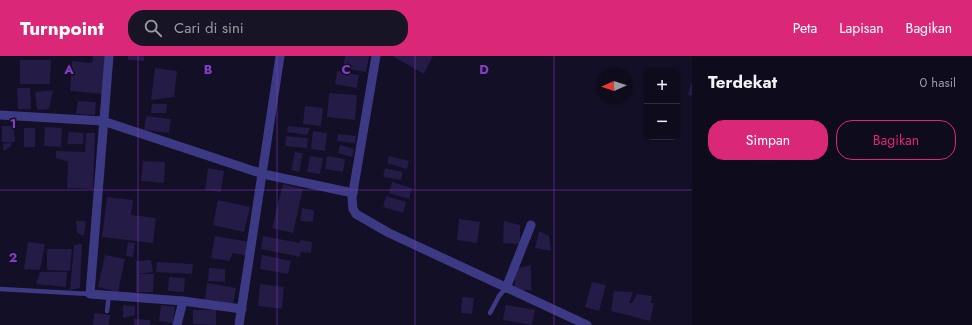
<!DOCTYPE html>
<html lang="id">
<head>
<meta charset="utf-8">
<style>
	:root { --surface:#0e0b1c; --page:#171425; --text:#f1f3f6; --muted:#9b9ba3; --line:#2e2b3b; --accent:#db2777 }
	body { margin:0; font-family:Jost,sans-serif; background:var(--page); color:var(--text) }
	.controls { position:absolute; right:12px; top:12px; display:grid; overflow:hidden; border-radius:8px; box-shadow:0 1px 3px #0004 }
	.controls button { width:36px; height:36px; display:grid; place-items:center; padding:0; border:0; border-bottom:1px solid var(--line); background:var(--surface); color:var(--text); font:20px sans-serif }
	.compass { position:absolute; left:596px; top:12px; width:36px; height:36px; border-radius:50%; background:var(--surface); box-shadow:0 1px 3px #0004; rotate:267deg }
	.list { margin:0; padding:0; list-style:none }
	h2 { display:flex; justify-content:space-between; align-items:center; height:52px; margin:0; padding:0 16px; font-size:17px }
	h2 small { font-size:13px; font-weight:400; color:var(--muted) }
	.actions { display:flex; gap:8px; padding:12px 16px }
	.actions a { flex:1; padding:9px 0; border:1px solid var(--accent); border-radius:16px; text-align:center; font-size:14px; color:var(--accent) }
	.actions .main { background:var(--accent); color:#fff }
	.icon { flex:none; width:22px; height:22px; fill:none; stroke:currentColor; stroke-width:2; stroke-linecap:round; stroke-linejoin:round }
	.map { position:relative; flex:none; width:692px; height:269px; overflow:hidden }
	header { display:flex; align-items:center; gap:24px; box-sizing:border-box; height:56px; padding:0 20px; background:var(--accent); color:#fff }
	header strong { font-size:19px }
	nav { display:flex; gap:22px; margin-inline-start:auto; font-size:14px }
	.search { width:280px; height:36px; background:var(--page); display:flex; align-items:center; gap:10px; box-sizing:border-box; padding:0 14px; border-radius:16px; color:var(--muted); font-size:15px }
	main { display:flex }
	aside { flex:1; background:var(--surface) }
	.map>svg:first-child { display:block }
</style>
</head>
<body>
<header>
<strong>Turnpoint</strong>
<div class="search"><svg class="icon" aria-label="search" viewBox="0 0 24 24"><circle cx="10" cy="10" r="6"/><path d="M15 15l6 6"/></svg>Cari di sini</div>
<nav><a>Peta</a><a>Lapisan</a><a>Bagikan</a></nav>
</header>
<main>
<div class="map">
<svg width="692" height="269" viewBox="0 0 692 269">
	<rect width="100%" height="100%" fill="#130f26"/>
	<g fill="#241b47">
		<polygon points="93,0 105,0 102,38 70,35 72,5 92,7"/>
		<polygon points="128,0 144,0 144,5 128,4"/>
		<polygon points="345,0 369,0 366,16 343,12"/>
		<polygon points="394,0 433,0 424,18 394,1"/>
		<polygon points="20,4 51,4 50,28 20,28"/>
		<polygon points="155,12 177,15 174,41 151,44"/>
		<polygon points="337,15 359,19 357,32 335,28"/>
		<polygon points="691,27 692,27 692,40 688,39"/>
		<polygon points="17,32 30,32 31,53 18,53"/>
		<polygon points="53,34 49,53 37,54 35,36"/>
		<polygon points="329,37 357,39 355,64 327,61"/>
		<polygon points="78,45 96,46 95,59 76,58"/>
		<polygon points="152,48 167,48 166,57 151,57"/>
		<polygon points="305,50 323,52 321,70 303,68"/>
		<polygon points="146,60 171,63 169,77 144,74"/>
		<polygon points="2,70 14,70 15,86 11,86 11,91 7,92 7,94 3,94 3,88 11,86 2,86"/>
		<polygon points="288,70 310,72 307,79 287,76"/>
		<polygon points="45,71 62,72 61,91 44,90"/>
		<rect x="24" y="72" width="11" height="19"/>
		<polygon points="313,75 327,77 325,95 311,93"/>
		<polygon points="69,76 84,77 83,88 67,88"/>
		<polygon points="86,77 95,77 93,133 67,132 68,106 56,102 56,95 85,96"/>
		<polygon points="338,78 356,80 355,87 337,85"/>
		<polygon points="286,80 308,82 307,92 285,90"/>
		<polygon points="340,89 354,93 352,101 338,97"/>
		<polygon points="295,96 303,97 299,116 291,114"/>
		<polygon points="310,100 323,102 320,118 307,116"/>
		<polygon points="327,100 345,103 343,116 325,113"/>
		<polygon points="389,100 409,105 407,113 387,107"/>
		<polygon points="143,105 165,106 164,127 141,125"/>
		<polygon points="208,112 224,115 221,136 205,134"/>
		<polygon points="385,112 403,116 401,124 383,121"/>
		<polygon points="392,126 412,132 409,143 389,137"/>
		<polygon points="283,128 303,133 293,177 272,172"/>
		<polygon points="386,140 406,146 403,157 383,151"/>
		<polygon points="107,141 133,144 131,159 156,162 153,187 102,181"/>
		<polygon points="218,144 250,151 244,176 213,169"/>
		<polygon points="302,152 314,154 313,166 300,165"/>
		<polygon points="459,163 480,166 477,187 457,184"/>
		<polygon points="76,165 86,165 84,180 77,177"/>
		<polygon points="504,165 520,169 520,188 503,187"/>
		<polygon points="539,175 549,180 551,195 535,192"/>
		<polygon points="215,180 250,186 248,200 233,197 229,205 211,202"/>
		<polygon points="263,180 300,187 300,184 312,186 311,197 301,196 300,201 261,193"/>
		<polygon points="28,186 45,188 40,214 24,213"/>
		<polygon points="128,186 135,187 133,201 126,200"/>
		<polygon points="82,188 80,232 70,234 74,189"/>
		<polygon points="47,193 72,193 70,215 47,214"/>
		<polygon points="105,199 125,203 118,236 98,231"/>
		<polygon points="262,199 291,205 288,218 260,213"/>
		<polygon points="151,204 153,216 138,218 154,218 153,236 136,236 136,205"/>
		<polygon points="157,206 193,208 192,218 156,216"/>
		<polygon points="531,209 531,234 515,234 515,213"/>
		<polygon points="209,212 225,213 225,226 208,225"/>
		<polygon points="40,216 67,216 66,231 36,228"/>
		<polygon points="169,221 185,222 184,236 168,235"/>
		<polygon points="592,226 606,229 599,255 585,251"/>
		<polygon points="207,227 236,232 233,248 205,243"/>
		<polygon points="260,228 284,231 282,253 258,250"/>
		<polygon points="614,235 633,236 629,247 632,247 637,238 652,240 651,247 654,247 650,265 611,255"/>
		<polygon points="462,241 474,242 472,258 461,257"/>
		<polygon points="123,249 135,250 135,259 123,262"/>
		<polygon points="161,249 175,251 173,267 159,265"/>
		<polygon points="506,249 535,254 532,269 503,264"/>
		<polygon points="193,254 216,254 216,269 193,268"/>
		<polygon points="94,257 110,259 109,269 93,269"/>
		<polygon points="134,263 150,264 150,269 134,269"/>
	</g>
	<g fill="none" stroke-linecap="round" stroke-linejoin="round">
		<g stroke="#3d3a85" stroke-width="4.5">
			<polyline points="0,233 90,238"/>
			<polyline points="107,255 109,239"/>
			<polyline points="490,257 499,240 506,232"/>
		</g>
		<g stroke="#3d3a85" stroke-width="9">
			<polyline points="109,0 90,238 183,245 242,253"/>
			<polyline points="376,0 352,142 353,153 356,158 389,177 587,269"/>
			<polyline points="0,59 103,65 263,118 353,137"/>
			<polyline points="506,232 531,169"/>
			<polyline points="177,269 183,245"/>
			<polyline points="239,269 280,0"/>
		</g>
	</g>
	<path fill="none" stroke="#843dc5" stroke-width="1" stroke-opacity="0.55" d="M138,0V269M277,0V269M415,0V269M554,0V269M0,134H692"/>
	<g font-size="13" text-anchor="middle" font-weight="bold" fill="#843dc5" stroke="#130f26" stroke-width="3" stroke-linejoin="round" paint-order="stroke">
		<text x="69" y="18">A</text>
		<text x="208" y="18">B</text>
		<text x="346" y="18">C</text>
		<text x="484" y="18">D</text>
		<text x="13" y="72">1</text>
		<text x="13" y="206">2</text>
	</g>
</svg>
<div class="controls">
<button>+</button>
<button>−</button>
</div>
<svg class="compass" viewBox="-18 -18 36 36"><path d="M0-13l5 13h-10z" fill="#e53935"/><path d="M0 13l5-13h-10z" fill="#9b9ba3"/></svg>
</div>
<aside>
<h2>Terdekat<small>0 hasil</small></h2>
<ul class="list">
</ul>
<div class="actions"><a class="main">Simpan</a><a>Bagikan</a></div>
</aside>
</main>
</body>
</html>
